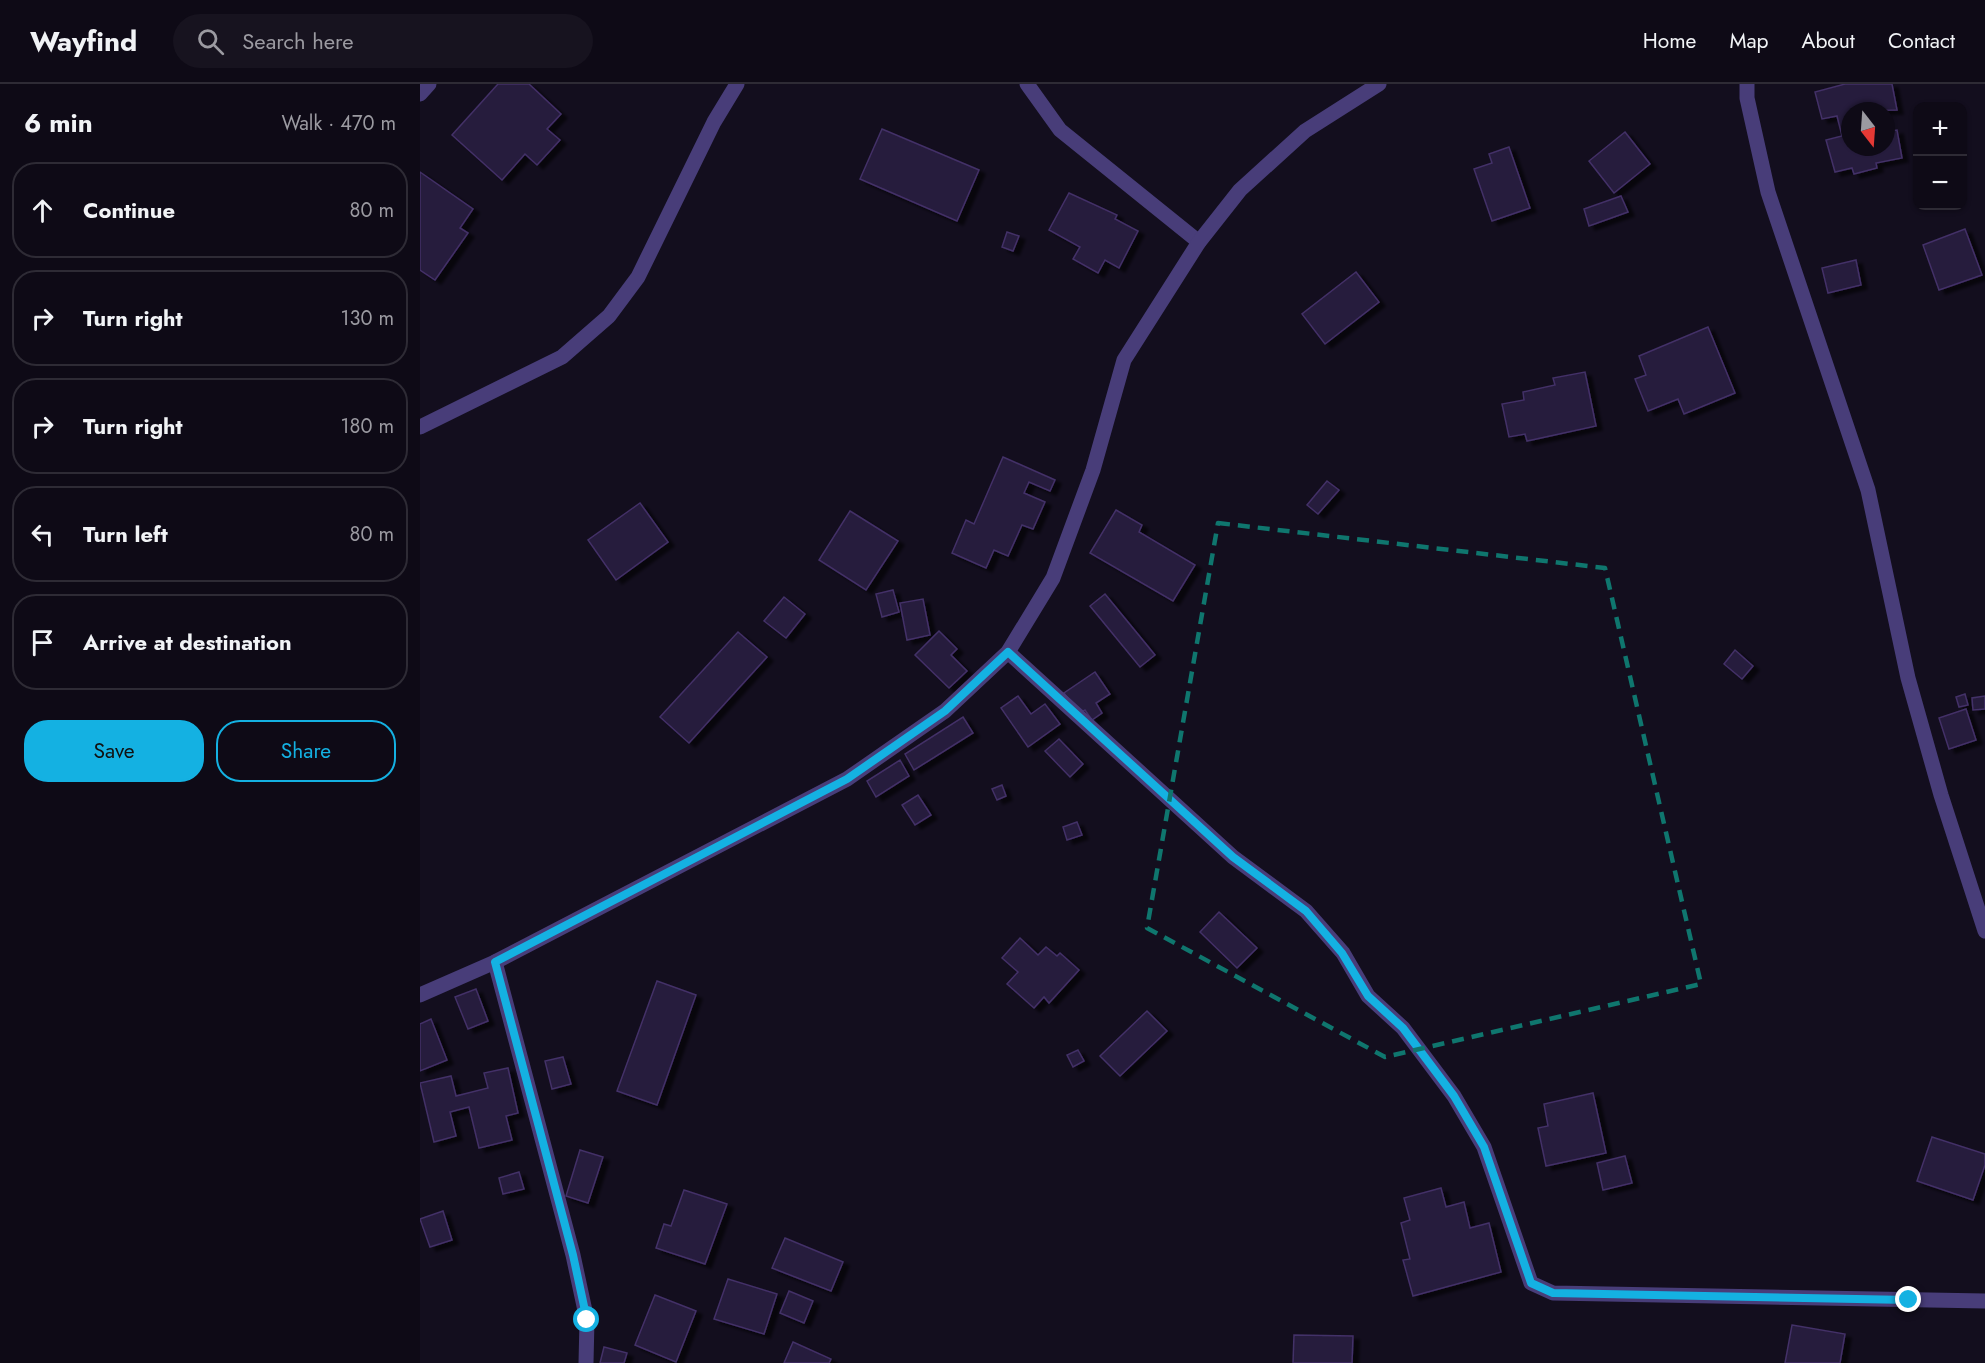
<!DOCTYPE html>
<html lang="en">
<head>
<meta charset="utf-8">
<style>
	:root { --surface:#0e0a16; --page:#17131f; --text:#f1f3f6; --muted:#9b9aa1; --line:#2e2b35; --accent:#14b1e2 }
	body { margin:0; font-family:Jost,sans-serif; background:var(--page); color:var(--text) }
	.controls { position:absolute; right:18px; top:18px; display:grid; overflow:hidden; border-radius:12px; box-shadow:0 2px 4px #0004 }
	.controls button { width:54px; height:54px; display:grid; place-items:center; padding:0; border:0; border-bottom:2px solid var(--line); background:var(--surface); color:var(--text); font:30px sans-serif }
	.compass { position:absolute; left:1421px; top:18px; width:54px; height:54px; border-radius:50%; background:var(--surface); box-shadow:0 2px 4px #0004; rotate:163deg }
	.stop { position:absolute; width:18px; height:18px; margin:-14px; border:4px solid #14b1e2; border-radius:50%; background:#fff }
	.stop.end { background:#14b1e2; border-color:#fff; box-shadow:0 2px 6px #0008 }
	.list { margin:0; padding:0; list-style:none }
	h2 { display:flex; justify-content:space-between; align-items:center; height:78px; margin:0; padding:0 24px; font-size:26px }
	h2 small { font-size:20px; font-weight:400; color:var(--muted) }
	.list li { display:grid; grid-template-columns:39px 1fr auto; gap:18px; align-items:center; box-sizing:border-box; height:96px; margin:0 12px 12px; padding:0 12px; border:2px solid var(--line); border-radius:24px }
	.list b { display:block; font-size:22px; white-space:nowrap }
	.list em { font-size:20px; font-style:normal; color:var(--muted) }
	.actions { display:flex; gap:12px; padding:18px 24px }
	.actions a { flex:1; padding:14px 0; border:2px solid var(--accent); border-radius:24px; text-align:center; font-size:21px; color:var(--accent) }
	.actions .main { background:var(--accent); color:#111 }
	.icon { flex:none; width:33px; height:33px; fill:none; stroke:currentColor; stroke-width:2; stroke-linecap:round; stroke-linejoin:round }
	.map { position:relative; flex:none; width:1565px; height:1279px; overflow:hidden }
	header { display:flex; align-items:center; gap:36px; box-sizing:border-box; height:84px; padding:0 30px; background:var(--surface); border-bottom:2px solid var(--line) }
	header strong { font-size:28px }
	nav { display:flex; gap:33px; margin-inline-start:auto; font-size:21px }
	.search { width:420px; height:54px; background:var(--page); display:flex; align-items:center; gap:15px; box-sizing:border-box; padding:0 21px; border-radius:33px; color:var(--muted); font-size:22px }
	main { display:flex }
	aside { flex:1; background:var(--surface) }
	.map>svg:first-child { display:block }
</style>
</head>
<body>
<header>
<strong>Wayfind</strong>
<div class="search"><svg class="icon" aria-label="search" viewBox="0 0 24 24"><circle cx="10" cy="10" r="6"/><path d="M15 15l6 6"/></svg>Search here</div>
<nav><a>Home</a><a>Map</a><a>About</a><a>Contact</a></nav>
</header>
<main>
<aside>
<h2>6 min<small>Walk · 470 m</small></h2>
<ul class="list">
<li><svg class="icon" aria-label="ahead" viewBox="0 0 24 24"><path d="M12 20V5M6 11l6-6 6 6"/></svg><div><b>Continue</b></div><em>80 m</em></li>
<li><svg class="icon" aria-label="right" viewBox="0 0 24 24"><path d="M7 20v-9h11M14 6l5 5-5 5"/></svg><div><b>Turn right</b></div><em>130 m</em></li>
<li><svg class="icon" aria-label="right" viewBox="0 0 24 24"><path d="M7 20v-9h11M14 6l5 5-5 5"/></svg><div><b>Turn right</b></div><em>180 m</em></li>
<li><svg class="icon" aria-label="left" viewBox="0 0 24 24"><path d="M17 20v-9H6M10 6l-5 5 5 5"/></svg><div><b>Turn left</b></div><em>80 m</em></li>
<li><svg class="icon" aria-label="arrive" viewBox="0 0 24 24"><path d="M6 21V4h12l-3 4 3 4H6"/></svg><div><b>Arrive at destination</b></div></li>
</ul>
<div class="actions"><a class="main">Save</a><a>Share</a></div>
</aside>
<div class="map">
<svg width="1565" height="1279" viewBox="0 0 1565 1279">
	<defs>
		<filter id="shadow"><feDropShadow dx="6" dy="4" stdDeviation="1.5" flood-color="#0009"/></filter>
	</defs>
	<rect width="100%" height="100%" fill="#130e1e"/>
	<g fill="#271c3d" stroke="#433067" stroke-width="1.5" filter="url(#shadow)">
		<polygon points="78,0 109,0 141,30 127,45 140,56 117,81 105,70 82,96 32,51"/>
		<polygon points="1425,0 1472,0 1477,26 1430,27 1430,63 1466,63 1466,48 1477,46 1482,74 1456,79 1457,84 1434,90 1432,84 1415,88 1406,56 1422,52 1417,32 1402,35 1395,8"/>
		<polygon points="462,45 559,86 537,137 440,95"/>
		<polygon points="1205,48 1230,80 1194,109 1169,77"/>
		<polygon points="1089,63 1110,124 1072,137 1054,85 1072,79 1069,70"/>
		<polygon points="0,88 53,125 40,144 48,149 15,196 0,186"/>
		<polygon points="649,109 697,131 695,135 718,147 699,184 685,176 678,189 653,175 660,163 629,146"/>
		<polygon points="1201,112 1208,128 1169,142 1164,125"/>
		<polygon points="1545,145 1562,191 1519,206 1503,161"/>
		<polygon points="587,148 599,152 593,167 582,163"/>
		<polygon points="1436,176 1441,201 1408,209 1402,184"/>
		<polygon points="936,188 959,218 905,260 882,230"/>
		<polygon points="1288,243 1315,309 1264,330 1258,315 1228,327 1215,295 1226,291 1219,272"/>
		<polygon points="1165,288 1176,342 1107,357 1105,350 1089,353 1082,320 1104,316 1103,308 1135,301 1133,294"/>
		<polygon points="583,373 635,396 630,407 609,398 604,409 625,418 613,445 602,441 588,472 574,466 566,484 532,469 546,436 554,440"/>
		<polygon points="907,397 919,406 898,430 887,421"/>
		<polygon points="220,419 248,458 196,496 168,456"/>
		<polygon points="696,426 722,441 719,448 775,481 753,517 670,469"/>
		<polygon points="430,427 478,457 446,506 399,476"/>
		<polygon points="473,506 479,528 462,533 456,510"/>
		<polygon points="685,510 735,571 720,583 670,522"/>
		<polygon points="364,513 385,530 366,554 344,537"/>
		<polygon points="503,515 510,551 487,556 480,519"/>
		<polygon points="519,547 537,565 531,571 547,587 529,604 495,571"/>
		<polygon points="318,548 347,573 269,659 240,633"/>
		<polygon points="1315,566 1333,582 1322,595 1304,580"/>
		<polygon points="675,588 690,610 676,619 682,629 672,636 665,626 658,630 644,609"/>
		<polygon points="1545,610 1548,621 1539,623 1536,613"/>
		<polygon points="598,612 611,630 625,620 640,640 608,663 581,624"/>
		<polygon points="1565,612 1565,625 1553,626 1552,614"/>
		<polygon points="1546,625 1556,656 1529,665 1519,634"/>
		<polygon points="543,633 553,649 494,686 485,670"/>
		<polygon points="639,655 663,680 650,693 625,667"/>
		<polygon points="480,676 489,692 456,713 447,697"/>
		<polygon points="582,701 586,712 577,716 572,705"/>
		<polygon points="498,711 511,731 495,741 482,721"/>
		<polygon points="657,738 662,751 647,756 643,743"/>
		<polygon points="799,828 837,864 817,884 780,848"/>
		<polygon points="600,854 618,871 626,863 637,872 640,869 659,886 629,919 624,913 614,924 587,900 598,888 582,874"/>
		<polygon points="237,897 276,911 237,1021 197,1007"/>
		<polygon points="56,905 68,937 48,945 35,913"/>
		<polygon points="727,927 747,947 700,992 680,972"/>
		<polygon points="11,935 27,976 0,987 0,940"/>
		<polygon points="658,966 664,977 653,983 647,971"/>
		<polygon points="143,973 151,1000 132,1005 125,977"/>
		<polygon points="88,984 98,1029 86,1032 92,1056 59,1064 49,1023 30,1028 36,1052 14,1058 0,999 31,992 36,1012 68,1004 64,989"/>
		<polygon points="1173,1009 1186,1069 1126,1082 1118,1044 1128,1042 1124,1020"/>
		<polygon points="1512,1053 1565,1070 1565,1081 1553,1116 1497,1097"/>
		<polygon points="160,1066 183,1073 168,1119 146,1112"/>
		<polygon points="1205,1072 1212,1099 1183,1106 1177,1079"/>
		<polygon points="99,1088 104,1105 83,1110 79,1094"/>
		<polygon points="1021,1104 1026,1123 1044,1118 1050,1144 1069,1139 1081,1188 993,1212 983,1176 990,1175 981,1139 990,1136 984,1114"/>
		<polygon points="264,1106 307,1120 285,1180 236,1164 244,1140 251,1142"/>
		<polygon points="23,1127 32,1156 10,1163 0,1135"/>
		<polygon points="365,1154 423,1178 411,1207 352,1184"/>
		<polygon points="308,1195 357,1210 344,1250 294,1235"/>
		<polygon points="369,1207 393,1217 384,1239 360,1229"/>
		<polygon points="235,1211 276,1227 256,1278 215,1261"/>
		<polygon points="1372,1241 1425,1250 1420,1279 1365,1279"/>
		<polygon points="874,1251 933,1252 932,1279 873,1279"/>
		<polygon points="373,1258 411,1275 409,1279 364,1279"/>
		<polygon points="184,1263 207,1269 204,1279 180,1279"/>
	</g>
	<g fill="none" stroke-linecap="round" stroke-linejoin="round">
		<g stroke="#483d79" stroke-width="15">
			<polyline points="607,0 640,46 779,158"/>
			<polyline points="1327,0 1327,14 1348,108 1448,406 1488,594 1521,711 1565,847"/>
			<polyline points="0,10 9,0"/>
			<polyline points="0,343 142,273 189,232 218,193 294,38 317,0"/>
			<polyline points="588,568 813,773 886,827 923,869 948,912 983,944 1034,1012 1064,1063 1111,1199 1133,1209 1565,1217"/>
			<polyline points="75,878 153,1171 167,1236 166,1279"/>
			<polyline points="0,911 75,878 427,695 525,627 588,568 633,494 673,386 704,276 779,158 820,106 885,47 959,0"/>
		</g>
	</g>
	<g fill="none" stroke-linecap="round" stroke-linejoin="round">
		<polyline stroke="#14b1e2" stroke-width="8" points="167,1236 153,1171 75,878 427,695 525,627 588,568 813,773 886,827 922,869 948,912 983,944 1034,1012 1064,1063 1111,1199 1133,1209 1489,1216"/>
	</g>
	<path fill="none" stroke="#0f766e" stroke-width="4.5" stroke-dasharray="12 8" stroke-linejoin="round" d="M798,439L1185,484L1281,900L965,973L727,844Z"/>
</svg>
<div class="controls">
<button>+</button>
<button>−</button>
</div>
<svg class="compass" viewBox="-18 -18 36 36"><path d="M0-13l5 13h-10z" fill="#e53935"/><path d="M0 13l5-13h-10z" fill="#9b9aa1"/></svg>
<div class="stop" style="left:167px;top:1236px"></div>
<div class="stop end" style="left:1489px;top:1216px"></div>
</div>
</main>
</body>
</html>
